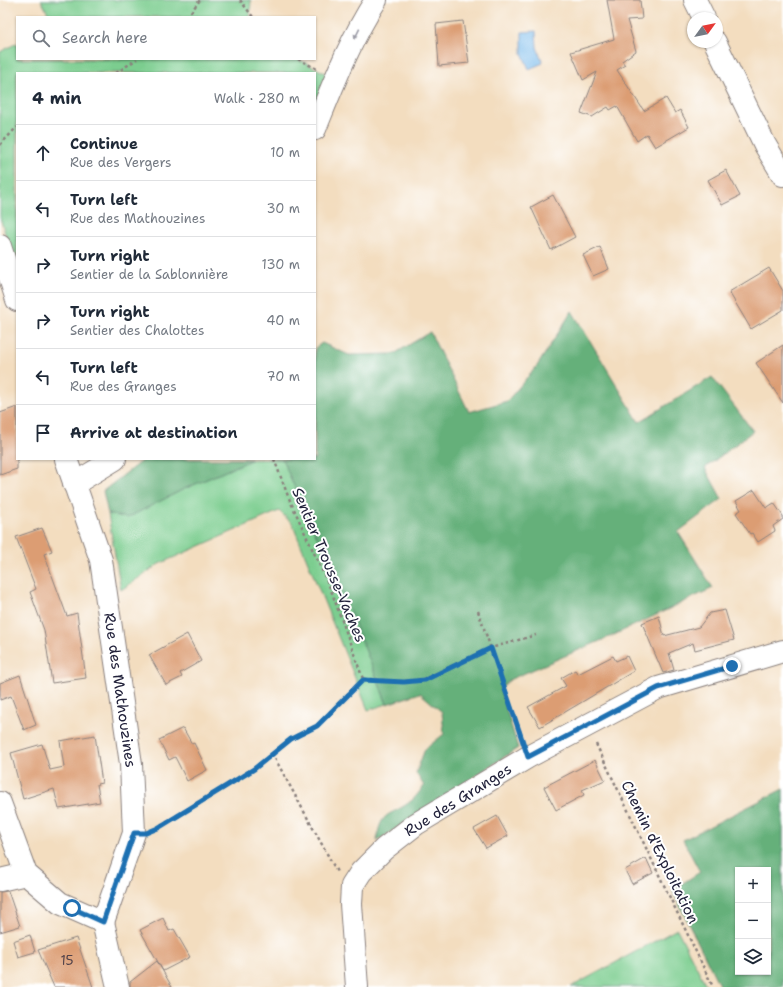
<!DOCTYPE html>
<html lang="en">
<head>
<meta charset="utf-8">
<style>
	:root { --surface:#fff; --page:#f6f6f7; --text:#1f2937; --muted:#747a83; --line:#e0e1e3 }
	body { margin:0; font-family:"Shantell Sans",sans-serif; background:var(--page); color:var(--text) }
	.controls { position:absolute; right:12px; bottom:12px; display:grid; overflow:hidden; border-radius:0px; box-shadow:0 1px 3px #0004 }
	.controls button { width:36px; height:36px; display:grid; place-items:center; padding:0; border:0; border-bottom:1px solid var(--line); background:var(--surface); color:var(--text); font:20px sans-serif }
	.compass { position:absolute; left:687px; top:12px; width:36px; height:36px; border-radius:50%; background:var(--surface); box-shadow:0 1px 3px #0004; rotate:57deg }
	.stop { position:absolute; width:12px; height:12px; margin:-9px; border:3px solid #1f6fb2; border-radius:50%; background:#fff }
	.stop.end { background:#1f6fb2; border-color:#fff; box-shadow:0 1px 4px #0008 }
	.list { margin:0; padding:0; list-style:none }
	h2 { display:flex; justify-content:space-between; align-items:center; height:52px; margin:0; padding:0 16px; font-size:17px }
	h2 small { font-size:13px; font-weight:400; color:var(--muted) }
	.list li { display:grid; grid-template-columns:26px 1fr auto; gap:12px; align-items:center; box-sizing:border-box; height:56px; padding:0 16px; border-top:1px solid var(--line) }
	.list b { display:block; font-size:15px; white-space:nowrap }
	.list p { margin:0; font-size:13px; white-space:nowrap; color:var(--muted) }
	.list em { font-size:13px; font-style:normal; color:var(--muted) }
	.icon { flex:none; width:22px; height:22px; fill:none; stroke:currentColor; stroke-width:2; stroke-linecap:round; stroke-linejoin:round }
	.map { position:relative; flex:none; width:783px; height:987px; overflow:hidden }
	.search { position:absolute; background:var(--surface); box-shadow:0 1px 3px #0004; left:16px; top:16px; width:300px; height:44px; display:flex; align-items:center; gap:10px; box-sizing:border-box; padding:0 14px; border-radius:0px; color:var(--muted); font-size:15px }
	.panel { position:absolute; background:var(--surface); box-shadow:0 1px 3px #0004; left:16px; top:72px; width:300px; height:388px; border-radius:0px }
	.map>svg:first-child { display:block }
</style>
</head>
<body>
<div class="map">
<svg width="783" height="987" viewBox="0 0 783 987">
	<rect width="100%" height="100%" fill="#fff"/>
	<filter id="ink" filterUnits="userSpaceOnUse"><feTurbulence type="fractalNoise" baseFrequency=".025" numOctaves="2"/><feDisplacementMap in="SourceGraphic" scale="8" xChannelSelector="R" yChannelSelector="G"/><feConvolveMatrix kernelMatrix="1 2 1 2 8 2 1 2 1" color-interpolation-filters="sRGB"/></filter>
	<filter id="wash" filterUnits="userSpaceOnUse"><feTurbulence type="fractalNoise" baseFrequency=".012" numOctaves="4" result="noise"/><feDisplacementMap in="SourceGraphic" scale="16" xChannelSelector="R" yChannelSelector="G"/><feGaussianBlur stdDeviation="0.9" result="paint"/><feColorMatrix in="noise" values="0 0 0 0 0 0 0 0 0 0 0 0 0 0 0 0 0 1.4 0 .05"/><feComposite in="paint" operator="in"/></filter>
	<g filter="url(#wash)">
		<rect width="100%" height="100%" fill="#f3ddbf"/>
		<g fill="#7ccd8f" stroke="#4f7865">
			<polygon points="41,0 251,0 250,17 50,17"/>
			<polygon points="17,43 17,59 298,59 335,78 315,120 315,73 17,73 17,269 0,218 0,52"/>
			<polygon points="253,459 282,459 343,594 387,704 368,710 292,523 279,511 159,564 121,590 108,514 127,518 184,489"/>
			<polygon points="677,929 707,987 571,987"/>
		</g>
		<g fill="#65b07a" stroke="#44695a" fill-rule="evenodd">
			<path d="M572,311L639,422L712,377L753,431L705,468L722,499L678,532L713,588L614,635L511,679L500,688L518,748L377,841C380,809 391,817 411,801C416,797 420,791 424,786L416,773L425,749L444,734L442,712L420,693L387,704L343,594L282,459H315V348L322,343L349,355L394,354L430,332L469,412L507,401L537,366Z"/>
			<polygon points="144,459 253,459 184,489 127,518 108,514 103,491"/>
			<path d="M783,789V987H720L672,890L700,872L683,840ZM738,870H768V972H738Z"/>
		</g>
		<polygon fill="#74b8ea" stroke="#4b6d92" points="536,31 537,47 543,63 529,69 522,53 522,32"/>
		<g id="blocks">
			<g fill="#dc9d73">
				<polygon points="607,0 640,0 642,19 627,20 636,51 622,61 625,65 617,70 644,111 666,98 675,113 680,110 689,127 655,147 647,134 637,141 617,106 610,110 608,107 592,117 581,113 597,72 583,80 571,52 614,39"/>
				<polygon points="463,21 469,63 439,66 436,24"/>
				<polygon points="726,170 740,196 722,205 708,180"/>
				<polygon points="553,195 575,237 551,250 531,207"/>
				<polygon points="600,247 609,269 593,276 583,255"/>
				<polygon points="769,268 783,291 783,310 751,329 729,292"/>
				<polygon points="783,345 783,403 756,363"/>
				<polygon points="17,407 17,469 0,475 0,413"/>
				<polygon points="754,490 766,508 774,503 783,516 783,519 773,526 775,531 758,542 752,533 750,534 736,513 741,510 736,501"/>
				<polygon points="42,528 52,551 44,554 67,616 77,613 86,678 52,683 44,630 30,592 36,589 16,537"/>
				<polygon points="725,610 734,640 695,650 693,643 669,653 674,670 663,673 642,623 659,616 664,636 699,627 710,613"/>
				<polygon points="187,634 201,661 180,673 182,677 166,685 149,655"/>
				<polygon points="613,656 616,661 627,656 634,671 540,727 528,707 566,686 561,678 575,670 578,674"/>
				<polygon points="20,675 36,725 24,730 11,696 0,700 0,683"/>
				<polygon points="183,728 192,744 194,743 207,770 187,781 175,757 169,760 159,740"/>
				<polygon points="95,735 102,783 97,784 100,802 59,809 54,789 23,799 11,753 42,744 50,770 64,767 60,741"/>
				<polygon points="595,760 605,780 582,790 584,795 556,810 544,787"/>
				<polygon points="497,816 508,836 486,848 474,829"/>
				<polygon points="646,858 653,873 632,884 625,870"/>
				<polygon points="8,891 20,926 0,932 0,892"/>
				<polygon points="163,918 169,931 174,929 190,957 163,971 140,930"/>
				<polygon points="30,935 35,952 18,957 13,941"/>
				<polygon points="76,938 93,987 54,987 38,950"/>
				<polygon points="157,961 172,987 130,987 130,982"/>
			</g>
		</g>
	</g>
	<g filter="url(#ink)">
		<use href="#blocks" fill-opacity="0" stroke="#8a807d" stroke-width="1"/>
		<g fill="none" stroke-linecap="round" stroke-linejoin="round">
			<defs>
				<g id="minor">
					<polyline points="695,0 704,18"/>
					<polyline points="715,42 765,145 783,175"/>
					<path d="M315,129C333,85 350,40 376,0"/>
					<polyline points="0,246 17,300"/>
					<polyline points="66,459 101,560 131,764 134,833 103,922"/>
					<polyline points="74,484 115,459"/>
					<polyline points="0,803 26,874 60,903 103,922"/>
					<polyline points="0,880 26,874"/>
					<polyline points="103,922 118,987"/>
					<polyline points="357,987 351,904 352,886 361,872 384,849 416,824 528,757 658,688 783,651"/>
				</g>
			</defs>
			<use href="#minor" stroke="#8a807d" stroke-width="24"/>
			<g stroke="#8a807d" stroke-width="2.5" stroke-dasharray="3 3" stroke-linecap="butt">
				<polyline points="240,0 253,17"/>
				<polyline points="187,17 200,0"/>
				<polyline points="298,59 317,69"/>
				<polyline points="116,73 137,59"/>
				<polyline points="0,145 17,127"/>
				<polyline points="274,459 288,496 331,590 363,679"/>
				<polyline points="478,611 521,736"/>
				<polyline points="596,744 713,987"/>
				<polyline points="272,753 337,872"/>
				<polyline points="156,829 254,769 291,739 317,726 363,679 404,682 425,679 491,648 536,635"/>
			</g>
			<use href="#minor" stroke="#fff" stroke-width="22"/>
		</g>
		<defs><path id="oneway-solid" d="M-6-.8H1V-3.2L6.5 0L1 3.2V.8H-6Z"/></defs>
		<use fill="#9c9ca7" href="#oneway-solid" transform="translate(357 34) rotate(116)"/>
	</g>
	<g fill="none" stroke-linecap="round" stroke-linejoin="round" filter="url(#ink)">
		<polyline stroke="#1f6fb2" stroke-width="5" points="72,908 103,922 134,833 146,833 158,828 254,769 291,739 317,726 363,680 404,682 425,680 491,648 528,757 658,688 732,666"/>
	</g>
	<g text-anchor="middle" stroke-width="4" stroke-linejoin="round" paint-order="stroke">
		<g font-size="13" fill="#504149">
			<text x="67" y="965">15</text>
		</g>
		<g font-size="15" fill="#22223b" stroke="#fff">
			<text transform="translate(329 565) rotate(67)" y="5">Sentier Trousse-Vaches</text>
			<text transform="translate(120 690) rotate(82)" y="5">Rue des Mathouzines</text>
			<text transform="translate(458 800) rotate(-32)" y="5">Rue des Granges</text>
			<text transform="translate(660 852) rotate(64)" y="5">Chemin d'Exploitation</text>
		</g>
	</g>
</svg>
<div class="controls">
<button>+</button>
<button>−</button>
<button><svg class="icon" aria-label="layers" viewBox="0 0 24 24"><path d="M12 4l9 5-9 5-9-5zM3 14l9 5 9-5"/></svg></button>
</div>
<svg class="compass" viewBox="-18 -18 36 36"><path d="M0-13l5 13h-10z" fill="#e53935"/><path d="M0 13l5-13h-10z" fill="#747a83"/></svg>
<div class="stop" style="left:72px;top:908px"></div>
<div class="stop end" style="left:732px;top:666px"></div>
<div class="search"><svg class="icon" aria-label="search" viewBox="0 0 24 24"><circle cx="10" cy="10" r="6"/><path d="M15 15l6 6"/></svg>Search here</div>
<section class="panel">
<h2>4 min<small>Walk · 280 m</small></h2>
<ul class="list">
<li><svg class="icon" aria-label="ahead" viewBox="0 0 24 24"><path d="M12 20V5M6 11l6-6 6 6"/></svg><div><b>Continue</b><p>Rue des Vergers</p></div><em>10 m</em></li>
<li><svg class="icon" aria-label="left" viewBox="0 0 24 24"><path d="M17 20v-9H6M10 6l-5 5 5 5"/></svg><div><b>Turn left</b><p>Rue des Mathouzines</p></div><em>30 m</em></li>
<li><svg class="icon" aria-label="right" viewBox="0 0 24 24"><path d="M7 20v-9h11M14 6l5 5-5 5"/></svg><div><b>Turn right</b><p>Sentier de la Sablonnière</p></div><em>130 m</em></li>
<li><svg class="icon" aria-label="right" viewBox="0 0 24 24"><path d="M7 20v-9h11M14 6l5 5-5 5"/></svg><div><b>Turn right</b><p>Sentier des Chalottes</p></div><em>40 m</em></li>
<li><svg class="icon" aria-label="left" viewBox="0 0 24 24"><path d="M17 20v-9H6M10 6l-5 5 5 5"/></svg><div><b>Turn left</b><p>Rue des Granges</p></div><em>70 m</em></li>
<li><svg class="icon" aria-label="arrive" viewBox="0 0 24 24"><path d="M6 21V4h12l-3 4 3 4H6"/></svg><div><b>Arrive at destination</b></div></li>
</ul>
</section>
</div>
</body>
</html>
